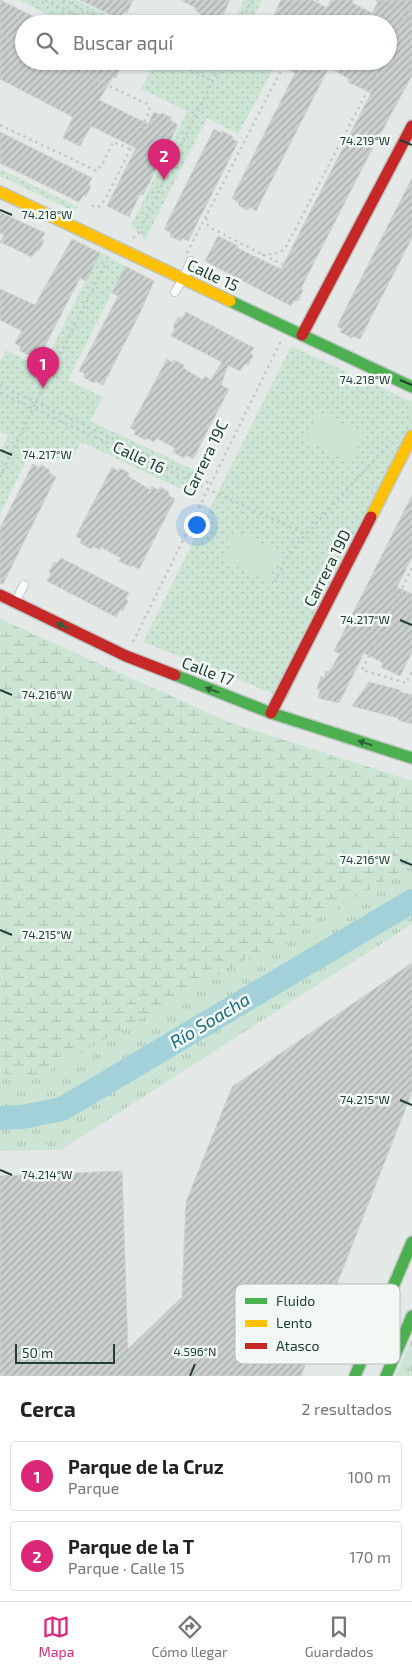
<!DOCTYPE html>
<html lang="es">
<head>
<meta charset="utf-8">
<style>
	:root { --surface:#fff; --page:#f6f6f6; --text:#222; --muted:#767676; --line:#e0e0e0; --accent:#db2777 }
	body { margin:0; font-family:"Exo 2",sans-serif; background:var(--page); color:var(--text) }
	.scale { position:absolute; left:15px; bottom:12px; width:100px; box-sizing:border-box; padding-left:5px; border:2px solid #203e36; border-top:0; font-size:14px; line-height:18px; white-space:nowrap; color:#203e36; -webkit-text-stroke:4px #f2f9f5; paint-order:stroke }
	.you { position:absolute; left:196px; top:524px; width:18px; height:18px; margin:-12px; border:4px solid #fff; border-radius:50%; background:#1a73e8; box-shadow:0 0 0 8px #1a73e833 }
	.badge { display:grid; place-items:center; width:32px; height:32px; border-radius:50%; background:var(--accent); color:#fff; font-size:16px; font-weight:700 }
	.pin { position:absolute; translate:-50% -41px; filter:drop-shadow(0 1px 2px #0008) }
	.pin::after { content:''; position:absolute; top:26px; width:18px; height:15px; background:inherit; clip-path:polygon(0 0,100% 0,50% 100%) }
	.list { margin:0; padding:0; list-style:none }
	h2 { display:flex; justify-content:space-between; align-items:center; height:65px; margin:0; padding:0 20px; font-size:21px }
	h2 small { font-size:16px; font-weight:400; color:var(--muted) }
	.list li { display:grid; grid-template-columns:32px 1fr auto; gap:15px; align-items:center; box-sizing:border-box; height:70px; margin:0 10px 10px; padding:0 10px; border:1px solid var(--line); border-radius:5px }
	.list b { display:block; font-size:19px; white-space:nowrap }
	.list p { margin:0; font-size:16px; white-space:nowrap; color:var(--muted) }
	.list em { font-size:16px; font-style:normal; color:var(--muted) }
	.icon { flex:none; width:28px; height:28px; fill:none; stroke:currentColor; stroke-width:2; stroke-linecap:round; stroke-linejoin:round }
	.map { position:relative; flex:none; width:412px; height:1376px; overflow:hidden }
	.search { position:absolute; background:var(--surface); box-shadow:0 1px 4px #0004; left:15px; right:15px; top:15px; height:55px; display:flex; align-items:center; gap:12px; box-sizing:border-box; padding:0 18px; border-radius:28px; color:var(--muted); font-size:19px }
	.sheet { height:225px; background:var(--surface) }
	nav { display:flex; justify-content:space-around; align-items:center; box-sizing:border-box; height:70px; border-top:1px solid var(--line); background:var(--surface); font-size:14px; color:var(--muted) }
	nav a { display:grid; justify-items:center; gap:2px }
	nav .on { color:var(--accent) }
	.map>svg:first-child { display:block }
</style>
</head>
<body>
<div class="map">
<svg width="412" height="1376" viewBox="0 0 412 1376">
	<defs>
		<pattern id="grass-tufts" width="24" height="20" patternUnits="userSpaceOnUse" patternTransform="scale(1.25)"><rect width="24" height="20" fill="#cce4d4"/><path d="M3 7l-1-3M5 7V3M7 7l1-3M15 17l-1-3M17 17v-4M19 17l1-3" fill="none" stroke="#afc5b7"/></pattern>
		<pattern id="wetland-marsh" width="20" height="14" patternUnits="userSpaceOnUse" patternTransform="scale(1.25)"><rect width="20" height="14" fill="#cce4d4"/><path d="M1 5h8M5 5V1M11 12h8M15 12V8" fill="none" stroke="#afc5b7"/></pattern>
		<pattern id="park-dots" width="8" height="8" patternUnits="userSpaceOnUse" patternTransform="scale(1.25)"><rect width="8" height="8" fill="#cce4d4"/><path d="M2 2h.1M6 6h.1" fill="none" stroke="#afc5b7" stroke-width="1.8" stroke-linecap="round"/></pattern>
		<pattern id="building-hatch" width="6" height="6" patternUnits="userSpaceOnUse" patternTransform="scale(1.25)"><rect width="6" height="6" fill="#cbd0ce"/><path d="M-1 1l2-2M0 6l6-6M5 7l2-2" fill="none" stroke="#a4aaa8"/></pattern>
	</defs>
	<rect width="100%" height="100%" fill="#e4e9e7"/>
	<g fill="url(#grass-tufts)">
		<polygon points="0,619 228,722 412,781 412,924 61,1150 0,1151"/>
		<polygon points="412,1338 412,1376 396,1376"/>
	</g>
	<polygon fill="url(#wetland-marsh)" points="0,619 228,722 412,781 412,865 29,1082 0,1072"/>
	<g fill="url(#park-dots)">
		<polygon points="19,0 76,0 126,24 68,24"/>
		<polygon points="244,0 262,0 250,24 232,24"/>
		<polygon points="146,61 260,61 274,68 238,134 207,118 145,240 131,226 187,111 141,89 154,65"/>
		<polygon points="0,169 78,207 73,211 0,176"/>
		<polygon points="100,252 125,266 68,380 103,397 90,421 203,474 192,494 81,442 70,464 33,447 0,514 0,452 8,436 0,431 0,362 6,350 42,368"/>
		<polygon points="291,346 412,402 412,431 287,699 143,642"/>
	</g>
	<g fill="#cce4d4">
		<polygon points="319,413 364,433 350,462 306,441"/>
		<polygon points="236,532 281,552 267,581 223,560"/>
	</g>
	<g fill="none" stroke-linecap="round" stroke-linejoin="round">
		<polyline stroke="#a2d1da" stroke-width="24" points="0,1118 22,1117 62,1109 412,901"/>
	</g>
	<g fill="url(#building-hatch)" stroke="#ccd2d0">
		<polygon points="0,0 49,24 24,24 24,61 121,61 118,66 120,68 116,78 113,77 99,100 148,124 154,112 160,115 162,113 172,118 170,120 178,125 143,195 140,194 129,217 107,206 136,148 91,126 80,146 63,138 73,117 0,79"/>
		<polygon points="80,0 133,0 127,13 124,12 120,19"/>
		<polygon points="181,0 230,0 219,24 212,20 210,22 199,17 201,14 195,10 196,8"/>
		<polygon points="281,0 312,0 327,8 331,0 353,0 352,3 372,13 379,0 412,0 412,75 365,163 301,288 303,290 298,301 295,300 291,306 205,261 218,236 238,246 237,248 281,269 371,93 348,82 349,79 329,67 256,211 250,207 248,210 239,206 239,203 232,198 295,73 273,61 388,61 388,24 270,24"/>
		<polygon points="214,129 221,133 222,131 232,136 232,139 238,142 188,241 182,238 180,241 170,236 171,233 164,229"/>
		<polygon points="0,132 92,178 88,185 91,186 86,196 84,195 79,202 0,163"/>
		<polygon points="412,178 412,238 360,339 353,336 352,338 340,332 342,329 337,326"/>
		<polygon points="0,212 45,233 41,239 44,241 39,251 37,250 32,257 0,242 4,235 0,233"/>
		<polygon points="72,239 100,253 86,281 80,278 39,357 32,354 30,356 19,350 21,347 15,343 22,331 0,320 0,289 35,305"/>
		<polygon points="125,266 154,281 139,315 103,385 96,381 94,383 83,377 85,374 79,371 118,296 112,293"/>
		<polygon points="186,312 254,348 250,354 253,355 248,365 245,364 240,371 228,365 221,385 229,389 193,459 186,455 184,458 173,452 175,448 156,438 154,442 147,438 145,440 134,434 136,431 130,428 167,359 173,363 174,360 184,365 183,368 203,380 205,376 211,380 222,362 171,336 175,329 173,327 178,317 182,318"/>
		<polygon points="33,464 39,468 41,465 50,470 49,473 56,477 3,584 0,583 0,528"/>
		<polygon points="112,467 118,471 120,468 129,473 128,476 150,490 152,486 158,490 160,487 169,492 168,495 175,499 139,569 132,565 131,567 119,561 121,558 101,547 100,550 93,546 91,549 80,543 82,540 76,536"/>
		<polygon points="412,495 412,557 397,587 412,594 412,652 400,676 381,667 383,663 364,653 339,703 318,698 320,690 317,689 321,676 324,678 326,671 329,672 340,654 334,651"/>
		<polygon points="61,558 129,593 125,599 128,601 123,611 120,610 116,617 47,581 51,574 49,572 54,562 57,563"/>
		<polygon points="369,682 400,690 400,692 412,695 412,724 398,720 398,718 352,706"/>
		<polygon points="412,963 412,1092 301,1376 0,1376 0,1176 122,1171 128,1349 182,1297 186,1202 232,1087"/>
	</g>
	<g fill="none" stroke-linecap="round" stroke-linejoin="round">
		<defs>
			<g id="lane">
				<polyline points="175,292 183,279 191,261"/>
				<polyline points="15,602 24,585"/>
			</g>
			<g id="fast">
				<polyline points="230,301 412,387"/>
				<polyline points="175,675 271,713 412,758"/>
				<polyline points="355,1376 412,1242"/>
				<polyline points="386,1376 412,1316"/>
			</g>
			<g id="slow">
				<polyline points="0,192 230,301"/>
				<polyline points="371,517 412,436"/>
			</g>
			<g id="jam">
				<polyline points="302,335 412,126"/>
				<polyline points="0,595 126,656 175,675"/>
				<polyline points="271,713 371,517"/>
			</g>
		</defs>
		<use href="#lane" stroke="#c1c6c4" stroke-width="10"/>
		<use href="#fast" stroke="#bfc7c4" stroke-width="14"/>
		<use href="#slow" stroke="#bfc7c4" stroke-width="14"/>
		<use href="#jam" stroke="#bfc7c4" stroke-width="14"/>
		<g stroke="#c0cac6" stroke-width="2.5" stroke-dasharray="2.5 4" stroke-linecap="butt">
			<polyline points="45,0 95,24"/>
			<polyline points="63,0 113,24"/>
			<path d="M376,0C385,4 402,8 404,18"/>
			<polyline points="240,24 252,0"/>
			<polyline points="306,24 318,0"/>
			<polyline points="0,34 24,45"/>
			<polyline points="388,52 412,6"/>
			<polyline points="57,61 147,104 150,110 105,200 98,207 90,205"/>
			<polyline points="173,61 213,81"/>
			<polyline points="192,61 216,72"/>
			<polyline points="0,125 97,171 103,163 113,142 130,149"/>
			<polyline points="207,218 206,222 209,227 303,275"/>
			<polyline points="133,238 138,234 222,61"/>
			<polyline points="187,253 286,61"/>
			<polyline points="262,255 278,253 285,249 383,61"/>
			<polyline points="0,385 200,480 210,483"/>
			<polyline points="0,393 305,534"/>
			<polyline points="0,477 33,408 107,261"/>
			<polyline points="412,568 362,670 406,683 412,672"/>
			<polyline points="275,582 289,553 388,445"/>
			<polyline points="133,642 281,341"/>
		</g>
		<use href="#lane" stroke="#fbfcfb" stroke-width="8"/>
		<use href="#fast" stroke="#4caf50" stroke-width="11"/>
		<use href="#slow" stroke="#ffc107" stroke-width="11"/>
		<use href="#jam" stroke="#c62828" stroke-width="11"/>
	</g>
	<defs><path id="oneway-solid" d="M-6-.8H1V-3.2L6.5 0L1 3.2V.8H-6Z" transform="scale(1.25)"/></defs>
	<g fill="#2d603e">
		<use href="#oneway-solid" transform="translate(63 626) rotate(-154)"/>
		<use href="#oneway-solid" transform="translate(212 690) rotate(-159)"/>
		<use href="#oneway-solid" transform="translate(365 743) rotate(-163)"/>
	</g>
	<path fill="none" stroke="#203e36" stroke-width="2" d="M400,140L412,145M0,210L12,215M400,380L412,385M0,450L12,455M400,620L412,625M0,690L12,695M400,860L412,865M0,930L12,935M400,1100L412,1105M0,1170L12,1175M190,1376L195,1364"/>
	<g text-anchor="middle" stroke-width="5" stroke-linejoin="round" paint-order="stroke">
		<g font-size="16" fill="#203e36" stroke="#f2f9f5">
			<text transform="translate(213 275) rotate(25)" y="6">Calle 15</text>
			<text transform="translate(139 457) rotate(25)" y="6">Calle 16</text>
			<text transform="translate(205 458) rotate(-64)" y="6">Carrera 19C</text>
			<text transform="translate(327 568) rotate(-63)" y="6">Carrera 19D</text>
			<text transform="translate(208 671) rotate(21)" y="6">Calle 17</text>
		</g>
		<g font-size="18" font-style="italic" fill="#186a7d" stroke="#f2f9f5">
			<text transform="translate(210 1021) rotate(-31)" y="6">Río Soacha</text>
		</g>
	</g>
	<rect x="235" y="1284" width="165" height="80" rx="8" fill="#f2f9f5" stroke="#b3c1bc" stroke-width="1"/>
	<rect x="245" y="1298" width="22" height="6" fill="#4caf50"/>
	<rect x="245" y="1320" width="22" height="7" fill="#ffc107"/>
	<rect x="245" y="1343" width="22" height="6" fill="#c62828"/>
	<g font-size="14" fill="#203e36">
		<text x="276" y="1306">Fluido</text>
		<text x="276" y="1328">Lento</text>
		<text x="276" y="1351">Atasco</text>
	</g>
	<g font-size="12" text-anchor="middle" fill="#203e36" stroke="#f2f9f5" stroke-width="5" stroke-linejoin="round" paint-order="stroke">
		<text x="365" y="145">74.219°W</text>
		<text x="47" y="219">74.218°W</text>
		<text x="365" y="384">74.218°W</text>
		<text x="47" y="459">74.217°W</text>
		<text x="365" y="624">74.217°W</text>
		<text x="47" y="699">74.216°W</text>
		<text x="365" y="864">74.216°W</text>
		<text x="47" y="939">74.215°W</text>
		<text x="365" y="1104">74.215°W</text>
		<text x="47" y="1179">74.214°W</text>
		<text x="195" y="1356">4.596°N</text>
	</g>
</svg>
<div class="scale">50 m</div>
<div class="you"></div>
<div class="pin badge" style="left:43px;top:388px">1</div>
<div class="pin badge" style="left:164px;top:180px">2</div>
<div class="search"><svg class="icon" aria-label="search" viewBox="0 0 24 24"><circle cx="10" cy="10" r="6"/><path d="M15 15l6 6"/></svg>Buscar aquí</div>
</div>
<section class="sheet">
<h2>Cerca<small>2 resultados</small></h2>
<ul class="list">
<li><span class="badge">1</span><div><b>Parque de la Cruz</b><p>Parque</p></div><em>100 m</em></li>
<li><span class="badge">2</span><div><b>Parque de la T</b><p>Parque · Calle 15</p></div><em>170 m</em></li>
</ul>
</section>
<nav>
<a class="on"><svg class="icon" aria-label="map" viewBox="0 0 24 24"><path d="M3 6l6-2 6 2 6-2v14l-6 2-6-2-6 2zM9 4v14M15 6v14"/></svg>Mapa</a>
<a><svg class="icon" aria-label="directions" viewBox="0 0 24 24"><path d="M12 3l9 9-9 9-9-9zM9 14v-3h6M13 9l2 2-2 2"/></svg>Cómo llegar</a>
<a><svg class="icon" aria-label="saved" viewBox="0 0 24 24"><path d="M7 4h10v16l-5-4-5 4z"/></svg>Guardados</a>
</nav>
</body>
</html>
